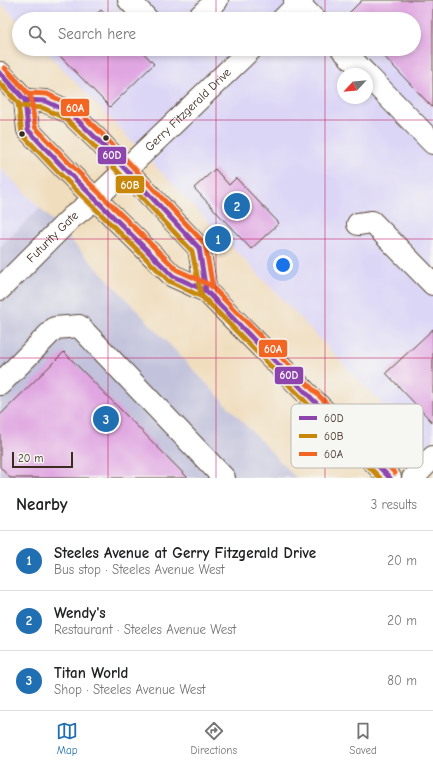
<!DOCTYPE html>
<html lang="en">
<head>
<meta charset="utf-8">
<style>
	:root { --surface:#fff; --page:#f6f6f6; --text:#202124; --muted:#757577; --line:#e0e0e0; --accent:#1f6fb2 }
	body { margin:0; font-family:"Comic Neue",sans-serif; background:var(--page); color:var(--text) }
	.compass { position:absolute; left:337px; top:68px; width:36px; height:36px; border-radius:50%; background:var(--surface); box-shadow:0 2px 6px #0003; rotate:244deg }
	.scale { position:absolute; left:12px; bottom:10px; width:61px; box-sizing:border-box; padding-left:4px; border:2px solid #3b2a1e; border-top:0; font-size:11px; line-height:14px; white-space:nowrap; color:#3b2a1e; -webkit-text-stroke:3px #f6f6f2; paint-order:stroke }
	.you { position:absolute; left:283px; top:265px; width:14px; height:14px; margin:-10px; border:3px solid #fff; border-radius:50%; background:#1a73e8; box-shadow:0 0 0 6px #1a73e833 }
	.badge { display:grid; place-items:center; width:26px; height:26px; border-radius:50%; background:var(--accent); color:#fff; font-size:13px; font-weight:700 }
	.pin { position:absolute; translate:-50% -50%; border:2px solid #fff; box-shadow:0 1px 4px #0006 }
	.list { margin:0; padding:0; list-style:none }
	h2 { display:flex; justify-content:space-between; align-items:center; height:52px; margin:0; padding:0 16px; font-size:17px }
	h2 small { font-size:13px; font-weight:400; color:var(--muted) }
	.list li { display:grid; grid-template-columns:26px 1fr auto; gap:12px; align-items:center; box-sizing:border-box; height:60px; padding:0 16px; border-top:1px solid var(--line) }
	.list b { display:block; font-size:15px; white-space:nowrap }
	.list p { margin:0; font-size:13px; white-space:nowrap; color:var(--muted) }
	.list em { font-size:13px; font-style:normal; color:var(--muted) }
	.icon { flex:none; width:22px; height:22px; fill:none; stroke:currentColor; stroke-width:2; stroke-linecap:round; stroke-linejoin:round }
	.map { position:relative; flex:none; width:433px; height:478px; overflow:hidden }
	.search { position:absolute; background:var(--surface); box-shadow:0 2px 6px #0003; left:12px; right:12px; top:12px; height:44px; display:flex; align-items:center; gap:10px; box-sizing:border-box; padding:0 14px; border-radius:22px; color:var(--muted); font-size:15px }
	.sheet { height:232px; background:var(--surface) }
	nav { display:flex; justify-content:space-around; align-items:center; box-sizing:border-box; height:56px; border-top:1px solid var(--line); background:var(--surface); font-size:11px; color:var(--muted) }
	nav a { display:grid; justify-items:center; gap:2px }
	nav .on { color:var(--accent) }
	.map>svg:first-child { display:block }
</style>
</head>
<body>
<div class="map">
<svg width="433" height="478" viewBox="0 0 433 478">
	<rect width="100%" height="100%" fill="#f6f6f2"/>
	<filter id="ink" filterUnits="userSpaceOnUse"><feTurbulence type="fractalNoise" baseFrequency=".025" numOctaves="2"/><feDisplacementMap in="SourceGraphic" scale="8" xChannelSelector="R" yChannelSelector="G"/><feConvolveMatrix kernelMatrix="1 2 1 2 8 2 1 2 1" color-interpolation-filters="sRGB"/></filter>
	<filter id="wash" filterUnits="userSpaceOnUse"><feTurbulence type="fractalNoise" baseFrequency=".012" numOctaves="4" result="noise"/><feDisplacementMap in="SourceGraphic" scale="16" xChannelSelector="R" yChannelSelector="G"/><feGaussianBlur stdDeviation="0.9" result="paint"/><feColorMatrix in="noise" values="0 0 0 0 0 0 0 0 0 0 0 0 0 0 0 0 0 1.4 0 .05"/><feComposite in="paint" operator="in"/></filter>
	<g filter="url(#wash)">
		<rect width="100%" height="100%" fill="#f0ddbd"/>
		<g fill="#dcd6f6" fill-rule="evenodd">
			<path d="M0,0H433V458L44,49H414V19H19V22L0,2ZM343,74H367V98H343Z"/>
			<polygon points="0,167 40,208 0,247"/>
		</g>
		<polygon fill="#c2c2dc" points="40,208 296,478 0,478 0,247"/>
		<g id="blocks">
			<g fill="#e0a6e1">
				<polygon points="362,0 433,0 433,108 377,49 414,49 414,19 348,19 346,16"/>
				<polygon points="101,10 110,19 91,19"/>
				<polygon points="61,49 140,49 154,64 110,107 57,53"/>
				<polygon points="215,169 229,185 236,178 279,223 251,249 194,188"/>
				<polygon points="433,329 433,423 386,373"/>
				<polygon points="64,352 188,478 10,478 0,467 0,415"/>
			</g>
		</g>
	</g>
	<g filter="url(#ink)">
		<use href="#blocks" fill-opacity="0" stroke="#564536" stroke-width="1"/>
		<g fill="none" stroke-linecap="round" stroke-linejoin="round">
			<defs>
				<g id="minor">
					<polyline points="129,0 147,19"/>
					<polyline points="295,0 314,19"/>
					<polyline points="197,19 217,0"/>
					<polyline points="283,19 302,0"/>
					<polyline points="342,49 366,74"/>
					<polyline points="367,75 433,143"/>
					<polyline points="358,224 372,222 433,284"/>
					<path id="s1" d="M0,289L71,218L94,200L251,49"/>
					<polyline points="0,384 55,328 79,326 224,478"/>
					<polyline points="413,478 433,457"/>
				</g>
				<g id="major">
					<polyline points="0,73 25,100 28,130 64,168 173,276 206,291 390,478"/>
					<polyline points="25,100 45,101 69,112 97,139 199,248 206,291"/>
				</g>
			</defs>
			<use href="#minor" stroke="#564536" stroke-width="24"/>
			<use href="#major" stroke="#564536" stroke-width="24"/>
			<use href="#minor" stroke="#fff" stroke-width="22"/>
			<use href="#major" stroke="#fff" stroke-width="22"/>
			<defs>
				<g id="bus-1">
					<polyline points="0,73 25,100 45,101 69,112 97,139 199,248 206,291 390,478"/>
					<polyline points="4,77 25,100 28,130 64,168 173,276 206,291 225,310"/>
				</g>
				<g id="bus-2">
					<polyline points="0,83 21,106 43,108 65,118 92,144 192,251 201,295 380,478"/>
					<polyline points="0,83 18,103 22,134 59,173 169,281 202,297 220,315"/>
				</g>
				<g id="bus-3">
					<polyline points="5,68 28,93 47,94 73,106 102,134 205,244 213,288 395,473"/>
					<polyline points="9,72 31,97 35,127 69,163 177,270 210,285 230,305"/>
				</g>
			</defs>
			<use href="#bus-1" stroke="#f6f6f2" stroke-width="8"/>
			<use href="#bus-2" stroke="#f6f6f2" stroke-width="8"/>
			<use href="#bus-3" stroke="#f6f6f2" stroke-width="8"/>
			<use href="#bus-1" stroke="#8e44ad" stroke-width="5"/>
			<use href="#bus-2" stroke="#c88708" stroke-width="5"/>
			<use href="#bus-3" stroke="#f26522" stroke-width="5"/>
		</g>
	</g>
	<path fill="none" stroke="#c2185b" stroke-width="1" stroke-opacity="0.55" d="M108,0V19M216,0V19M325,0V19M108,49V478M216,49V478M325,49V478M0,120H433M0,239H433M0,358H433"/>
	<g fill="#3b2a1e" stroke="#f6f6f2" stroke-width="1.5">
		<circle cx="22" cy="134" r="3.5"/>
		<circle cx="106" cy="138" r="3.5"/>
	</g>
	<g text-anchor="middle" stroke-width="3" stroke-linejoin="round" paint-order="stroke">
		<g font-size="12" fill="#3b2a1e" stroke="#f6f6f2">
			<text dy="4" stroke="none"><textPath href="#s1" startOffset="260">Gerry Fitzgerald Drive</textPath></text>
			<text dy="4" stroke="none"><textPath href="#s1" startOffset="74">Futurity Gate</textPath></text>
		</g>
	</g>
	<rect x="291" y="404" width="132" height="64" rx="6" fill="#f6f6f2" stroke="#beb9b2" stroke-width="1"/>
	<rect x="299" y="416" width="18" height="4" fill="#8e44ad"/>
	<rect x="299" y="434" width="18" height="4" fill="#c88708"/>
	<rect x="299" y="452" width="18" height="4" fill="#f26522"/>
	<g font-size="11" fill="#3b2a1e">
		<text x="324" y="422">60D</text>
		<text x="324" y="440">60B</text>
		<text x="324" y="458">60A</text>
	</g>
	<g stroke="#f6f6f2" stroke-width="1.5">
		<rect x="60" y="98" width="30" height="19" rx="4" fill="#f26522"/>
		<rect x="97" y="146" width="30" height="19" rx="4" fill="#8e44ad"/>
		<rect x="115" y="175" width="30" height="19" rx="4" fill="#c88708"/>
		<rect x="258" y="339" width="30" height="19" rx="4" fill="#f26522"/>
		<rect x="274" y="366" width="30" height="19" rx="4" fill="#8e44ad"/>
	</g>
	<g font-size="11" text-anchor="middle" font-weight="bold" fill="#fff">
		<text x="75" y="112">60A</text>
		<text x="112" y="159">60D</text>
		<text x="130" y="189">60B</text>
		<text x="273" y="353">60A</text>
		<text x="289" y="379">60D</text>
	</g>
</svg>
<svg class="compass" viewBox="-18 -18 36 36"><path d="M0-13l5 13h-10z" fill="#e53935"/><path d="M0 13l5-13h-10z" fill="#757577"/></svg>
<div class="scale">20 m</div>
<div class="you"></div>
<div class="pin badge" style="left:218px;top:239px">1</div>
<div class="pin badge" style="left:237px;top:206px">2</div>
<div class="pin badge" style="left:106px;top:419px">3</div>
<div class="search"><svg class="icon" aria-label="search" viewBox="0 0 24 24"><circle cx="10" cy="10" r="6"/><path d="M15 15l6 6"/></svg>Search here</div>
</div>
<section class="sheet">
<h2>Nearby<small>3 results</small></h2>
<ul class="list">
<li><span class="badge">1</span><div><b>Steeles Avenue at Gerry Fitzgerald Drive</b><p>Bus stop · Steeles Avenue West</p></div><em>20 m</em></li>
<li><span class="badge">2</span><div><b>Wendy's</b><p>Restaurant · Steeles Avenue West</p></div><em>20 m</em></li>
<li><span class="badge">3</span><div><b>Titan World</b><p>Shop · Steeles Avenue West</p></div><em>80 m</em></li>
</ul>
</section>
<nav>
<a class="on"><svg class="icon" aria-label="map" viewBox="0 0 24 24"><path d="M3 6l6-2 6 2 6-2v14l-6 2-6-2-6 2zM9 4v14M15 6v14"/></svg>Map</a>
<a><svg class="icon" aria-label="directions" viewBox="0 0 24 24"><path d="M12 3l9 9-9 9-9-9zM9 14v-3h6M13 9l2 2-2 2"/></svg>Directions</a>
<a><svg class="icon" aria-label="saved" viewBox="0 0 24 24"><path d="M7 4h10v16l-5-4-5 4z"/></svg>Saved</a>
</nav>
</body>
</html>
